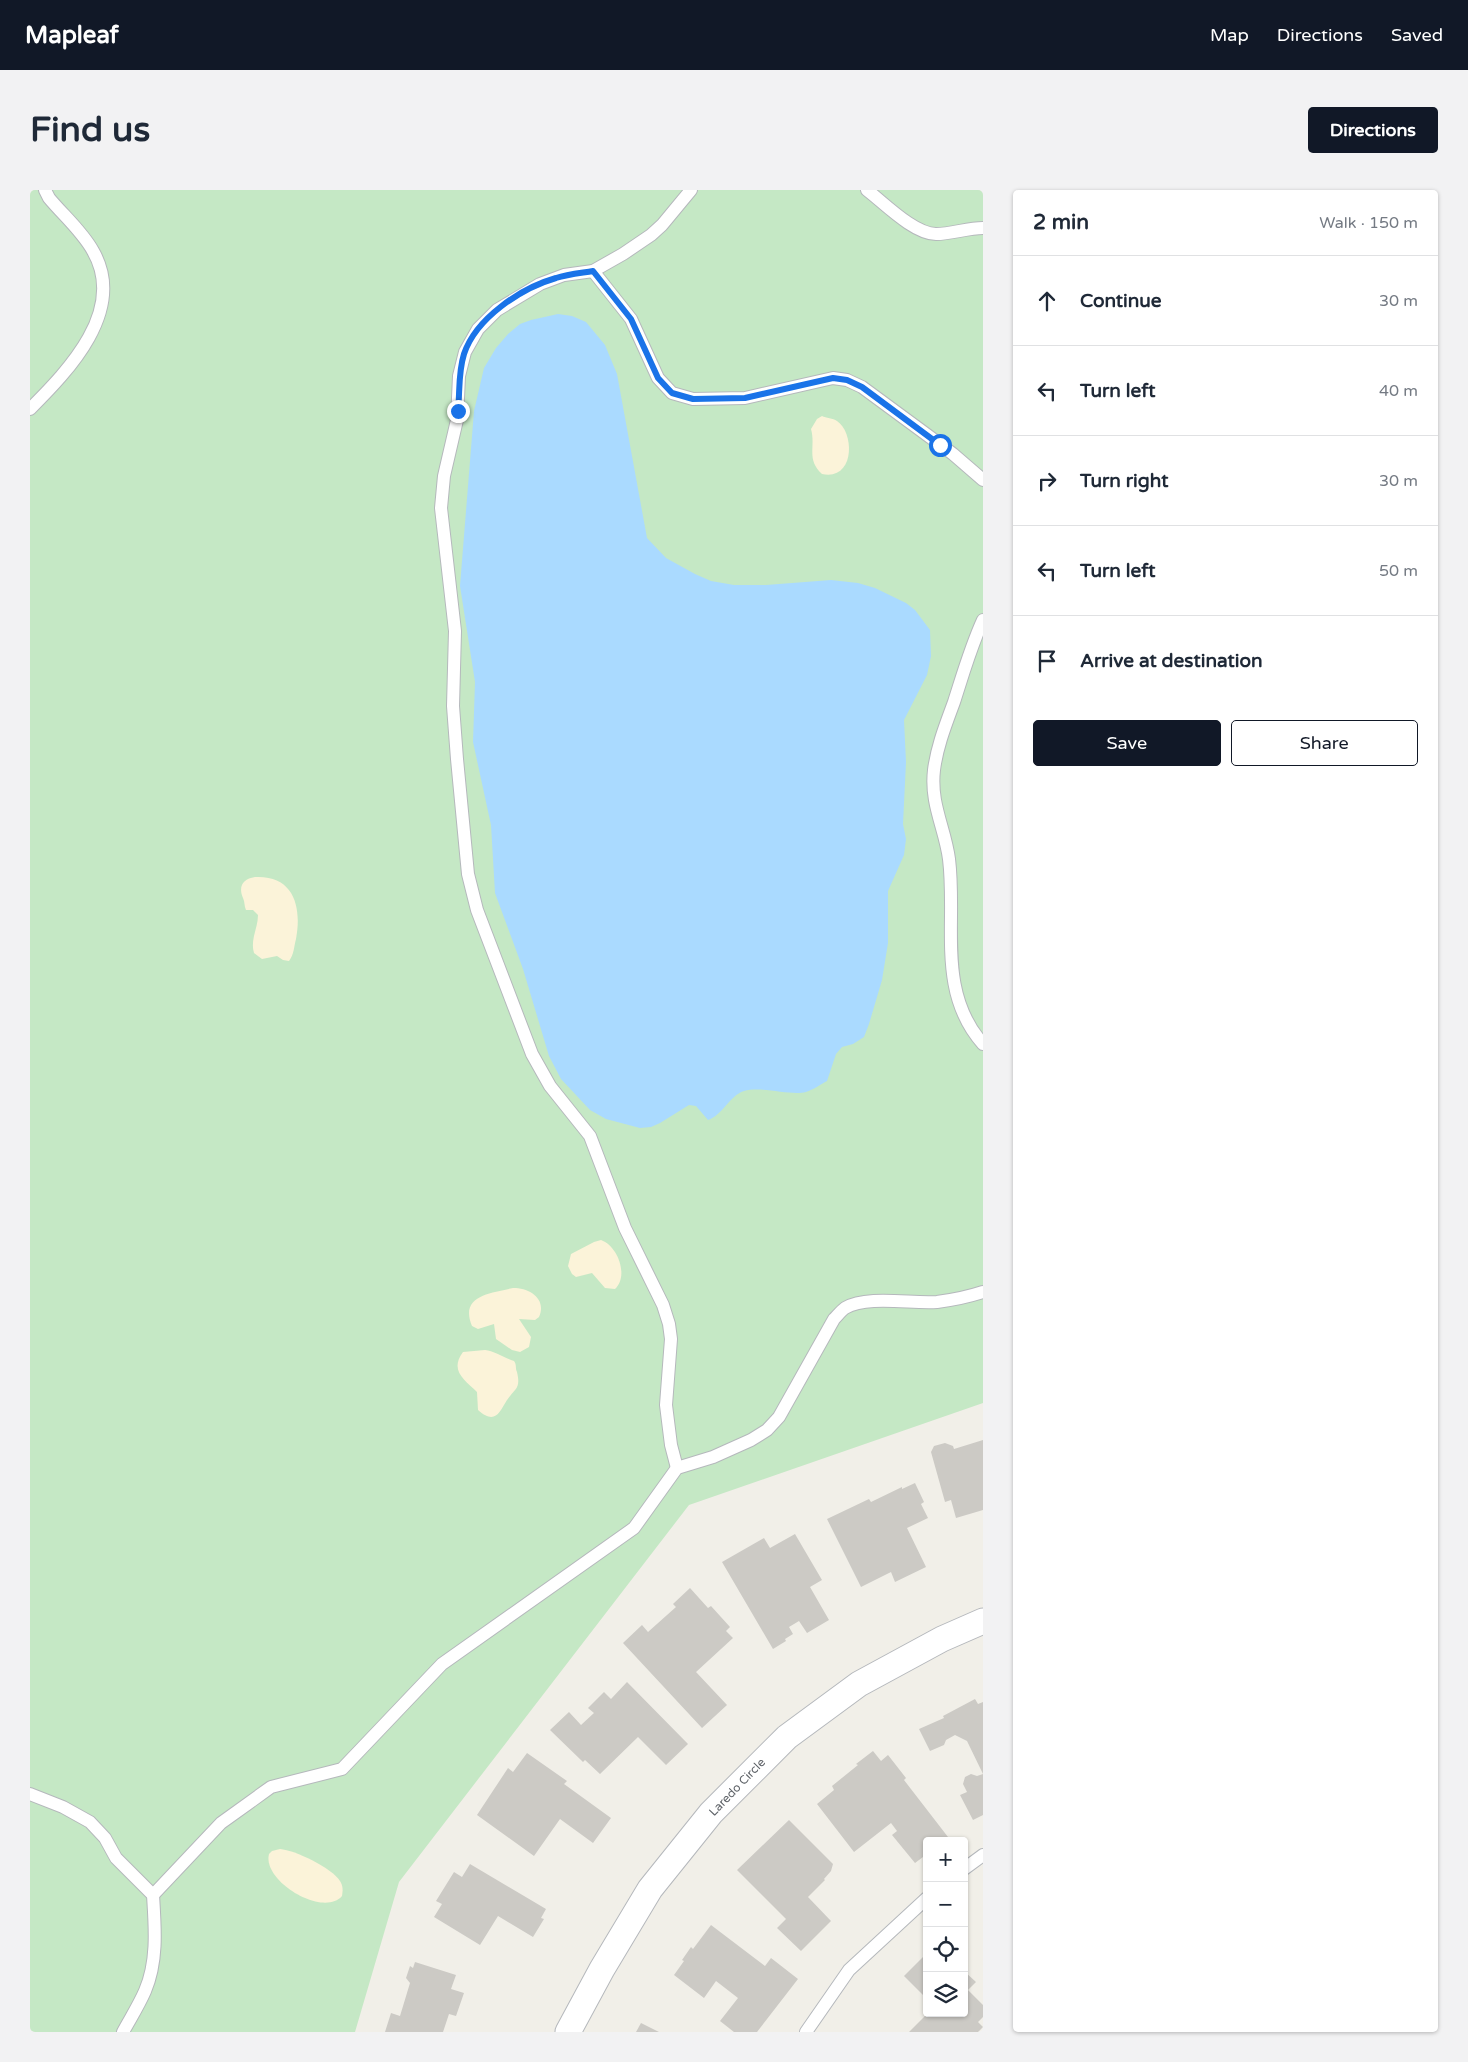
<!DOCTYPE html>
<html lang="en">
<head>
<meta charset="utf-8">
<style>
	:root { --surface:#fff; --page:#f2f2f3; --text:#1f2937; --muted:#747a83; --line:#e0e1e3; --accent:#111827 }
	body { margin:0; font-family:"Varela Round",sans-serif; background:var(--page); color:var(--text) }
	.controls { position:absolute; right:15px; bottom:15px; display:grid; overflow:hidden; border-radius:5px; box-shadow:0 1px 4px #0004 }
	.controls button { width:45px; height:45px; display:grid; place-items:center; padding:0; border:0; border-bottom:1px solid var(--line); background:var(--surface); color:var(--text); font:25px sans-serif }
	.stop { position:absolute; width:15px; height:15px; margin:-11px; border:4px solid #1a73e8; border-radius:50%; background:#fff }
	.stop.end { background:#1a73e8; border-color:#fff; box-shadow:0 1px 5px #0008 }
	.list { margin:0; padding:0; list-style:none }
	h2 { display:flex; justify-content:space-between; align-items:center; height:65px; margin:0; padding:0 20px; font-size:21px }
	h2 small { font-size:16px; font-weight:400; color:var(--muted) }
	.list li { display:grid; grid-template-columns:32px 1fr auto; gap:15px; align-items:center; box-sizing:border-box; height:90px; padding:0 20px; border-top:1px solid var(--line) }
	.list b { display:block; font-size:19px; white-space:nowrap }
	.list em { font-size:16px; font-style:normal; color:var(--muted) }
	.actions { display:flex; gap:10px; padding:15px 20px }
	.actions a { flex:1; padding:11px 0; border:1px solid var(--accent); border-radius:5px; text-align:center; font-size:18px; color:var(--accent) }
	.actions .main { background:var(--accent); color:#fff }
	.icon { flex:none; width:28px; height:28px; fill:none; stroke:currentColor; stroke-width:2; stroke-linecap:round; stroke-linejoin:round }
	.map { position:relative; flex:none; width:953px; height:1842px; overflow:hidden; border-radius:5px }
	header { display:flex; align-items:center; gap:30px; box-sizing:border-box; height:70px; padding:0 25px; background:var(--accent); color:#fff }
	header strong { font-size:24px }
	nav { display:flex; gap:28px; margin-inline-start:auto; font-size:18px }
	.intro { display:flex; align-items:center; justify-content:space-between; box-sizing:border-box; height:120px; padding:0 30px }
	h1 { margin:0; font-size:35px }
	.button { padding:12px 22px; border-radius:5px; background:var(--accent); color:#fff; font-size:18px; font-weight:700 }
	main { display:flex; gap:30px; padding:0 30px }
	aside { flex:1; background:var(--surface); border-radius:5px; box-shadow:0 1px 4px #0004 }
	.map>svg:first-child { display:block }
</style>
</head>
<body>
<header>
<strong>Mapleaf</strong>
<nav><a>Map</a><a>Directions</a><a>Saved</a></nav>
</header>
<div class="intro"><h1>Find us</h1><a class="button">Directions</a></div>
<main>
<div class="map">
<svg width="953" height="1842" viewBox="0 0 953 1842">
	<rect width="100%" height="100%" fill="#f1efe8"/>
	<polygon fill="#c5e8c5" points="0,0 953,0 953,1213 659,1315 369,1692 325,1842 0,1842"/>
	<g fill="#fbf3d9">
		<path d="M792,226C796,228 803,228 807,231C825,243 825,291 792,284C776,269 786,257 781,239L787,229Z"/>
		<path d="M225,687C264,685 272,717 266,749C264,756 264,765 259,771L253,770L247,766L232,769L224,763C220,750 228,738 228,725L223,720H216C214,716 215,712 213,708C208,696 213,689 225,687Z"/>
		<path d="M571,1050C588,1056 599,1086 585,1099L575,1098L562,1083L546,1087L542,1084L538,1076L541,1064L564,1052Z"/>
		<path d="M483,1098C500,1098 517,1109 509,1127L505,1130L489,1129L501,1147L499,1157L490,1162L482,1160L466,1149L464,1134L448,1139L442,1136C429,1105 462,1103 483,1098Z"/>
		<path d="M455,1160C464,1161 475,1168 484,1171C487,1175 485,1178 487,1182C491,1199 485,1198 477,1210C469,1223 465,1235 448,1220L447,1202C435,1190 419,1181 433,1162Z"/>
		<path d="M250,1659C265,1660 302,1678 310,1691C313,1696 313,1700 312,1706C293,1728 232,1691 239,1664L242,1661Z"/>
	</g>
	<path fill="#aadaff" d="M528,124L542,126L556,132L575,155L587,184L617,348L636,368L665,384L681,391L704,395H736L801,390L828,393L845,398L876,413L885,420L900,440L901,466L897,485L874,530L876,572L873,634L876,649L874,665L858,701V753L852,790L839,834L834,847L823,854L812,857L806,864L797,891C791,894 783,900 776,902C761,906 732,896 714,901C699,906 693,925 678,930L666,916L659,915L630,933L621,937L610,938L576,929L560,920L531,889L519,866L493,779L465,703L461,635L443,552L445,492L430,396L444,221L454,178L466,158L478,144L490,134L501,130Z"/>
	<g fill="#cccac5">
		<polygon points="953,1250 953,1320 926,1328 921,1310 915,1312 901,1262 904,1256 915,1253 923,1256 924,1259"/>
		<polygon points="885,1293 894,1312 891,1314 898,1328 877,1338 896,1377 865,1392 861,1382 831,1397 797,1329 839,1309 841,1312 872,1297 872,1299"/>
		<polygon points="765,1344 792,1390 780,1397 799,1430 777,1443 769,1431 759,1437 763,1444 755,1449 756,1451 743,1459 692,1372 734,1348 740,1358"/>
		<polygon points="660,1398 678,1418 681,1416 700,1437 696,1441 703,1448 666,1482 697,1515 672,1538 593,1453 612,1435 618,1442 646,1417 643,1414"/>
		<polygon points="597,1492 658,1554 636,1575 608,1547 570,1584 555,1570 553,1572 520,1540 539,1522 551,1535 564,1523 558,1518 574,1502 581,1509"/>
		<polygon points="945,1509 948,1514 953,1512 953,1625 943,1630 930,1605 937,1602 933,1594 935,1587 941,1584 947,1586 953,1584 937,1551 925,1545 916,1550 914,1555 900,1561 889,1539 914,1528 913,1526"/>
		<polygon points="843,1561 851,1571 858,1565 876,1588 874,1590 918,1647 913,1651 897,1651 897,1664 885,1673 862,1645 867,1641 861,1633 824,1662 787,1614 804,1600 802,1596 828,1575 826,1574"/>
		<polygon points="497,1563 537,1591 534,1594 581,1628 563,1653 530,1629 504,1666 447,1625 478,1578 483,1582"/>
		<polygon points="759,1630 803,1674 801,1681 794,1689 795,1690 778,1707 801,1731 771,1761 747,1738 756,1729 707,1680"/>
		<polygon points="440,1674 516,1719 511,1728 514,1729 503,1747 468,1726 450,1755 404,1727 412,1714 406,1711 424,1682 432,1687"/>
		<polygon points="681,1735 735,1776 741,1768 768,1789 727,1842 704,1842 690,1831 708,1808 686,1791 674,1808 644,1785 654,1771 652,1770 661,1757 663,1759"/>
		<polygon points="897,1763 897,1809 874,1786"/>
		<polygon points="385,1772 426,1785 421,1799 434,1803 426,1826 419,1824 413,1842 355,1842 361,1823 370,1826 380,1793 376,1788 380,1776 383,1778"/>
		<polygon points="934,1781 946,1792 938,1800 953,1815 953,1827 948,1832 953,1837 948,1842 879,1842 898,1823 934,1823"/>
		<polygon points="611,1833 629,1842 606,1842"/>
	</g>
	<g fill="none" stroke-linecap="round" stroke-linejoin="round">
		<defs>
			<g id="lane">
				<path d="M837,0C854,13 884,44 906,44C922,44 937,38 953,38"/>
				<polyline points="563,81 601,129 628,188 642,203 663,209 715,208 803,188 817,190 832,197 923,264 953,290"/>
				<path d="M0,219C39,180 97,120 63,61C52,41 33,25 19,8L15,0"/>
				<path d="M953,430C941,456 933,484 924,512C916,534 907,556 904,580C900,614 915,638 919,669C927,733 906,801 953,854"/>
				<polyline points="647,1278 641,1255 636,1215 641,1149 639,1134 633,1115 595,1038 560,946 520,896 502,864 447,720 438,684 427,569 423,516 425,441 411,318 414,286 427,230 429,186 435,162 448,139 467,120 510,94 534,85 563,81 593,64 621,45 632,35 661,0"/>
				<path d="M0,1604L33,1617L60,1632L75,1648L86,1668L123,1705C125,1737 128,1771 115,1801C109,1815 100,1829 93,1842"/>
				<polyline points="934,1679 953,1665"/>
				<path d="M123,1705L191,1633L241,1597L312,1579L412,1474L604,1338L647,1278L683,1267L721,1250L737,1240L749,1227L804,1129C807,1126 811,1121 815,1118C838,1105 881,1114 907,1112C923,1110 938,1107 953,1102"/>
				<polyline points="776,1842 819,1780 897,1708"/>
			</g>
			<polyline id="street" points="538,1842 572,1779 620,1699 681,1623 757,1547 829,1494 912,1449 953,1431"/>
		</defs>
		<use href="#lane" stroke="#b5b8bc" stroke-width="14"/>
		<use href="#street" stroke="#b5b8bc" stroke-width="27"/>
		<use href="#lane" stroke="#fff" stroke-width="12"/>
		<use href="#street" stroke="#fff" stroke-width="25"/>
	</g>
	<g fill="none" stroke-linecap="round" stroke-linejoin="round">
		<path stroke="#1a73e8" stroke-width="6" d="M428,221C430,201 428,183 434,164C446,128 491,98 526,88C538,84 551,83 563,81L601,129L628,188L642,203L663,209L715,208L803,188L817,190L832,197L910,255"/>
	</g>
	<g text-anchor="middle" stroke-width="4" stroke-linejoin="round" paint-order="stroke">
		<g font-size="12" fill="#5f6368" stroke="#fff">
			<text transform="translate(707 1597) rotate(-46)" y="4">Laredo Circle</text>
		</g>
	</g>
</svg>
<div class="controls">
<button>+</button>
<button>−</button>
<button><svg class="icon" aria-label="locate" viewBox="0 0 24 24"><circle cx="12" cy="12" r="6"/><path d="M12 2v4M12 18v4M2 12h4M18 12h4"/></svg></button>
<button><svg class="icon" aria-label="layers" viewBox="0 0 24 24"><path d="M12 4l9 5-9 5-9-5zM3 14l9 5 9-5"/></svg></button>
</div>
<div class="stop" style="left:910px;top:255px"></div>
<div class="stop end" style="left:428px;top:221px"></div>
</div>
<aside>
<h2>2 min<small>Walk · 150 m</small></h2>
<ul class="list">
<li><svg class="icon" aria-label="ahead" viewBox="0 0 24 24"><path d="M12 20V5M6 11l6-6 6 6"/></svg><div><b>Continue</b></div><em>30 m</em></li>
<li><svg class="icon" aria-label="left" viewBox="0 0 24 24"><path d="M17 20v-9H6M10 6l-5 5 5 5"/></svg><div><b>Turn left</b></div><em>40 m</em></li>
<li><svg class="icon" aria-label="right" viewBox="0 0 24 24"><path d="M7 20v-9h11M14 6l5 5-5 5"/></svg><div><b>Turn right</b></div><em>30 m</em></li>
<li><svg class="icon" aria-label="left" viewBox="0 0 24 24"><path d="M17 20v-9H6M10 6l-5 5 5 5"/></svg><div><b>Turn left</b></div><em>50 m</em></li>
<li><svg class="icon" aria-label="arrive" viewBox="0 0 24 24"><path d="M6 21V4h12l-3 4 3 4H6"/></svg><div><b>Arrive at destination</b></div></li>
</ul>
<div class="actions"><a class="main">Save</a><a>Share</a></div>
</aside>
</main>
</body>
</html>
